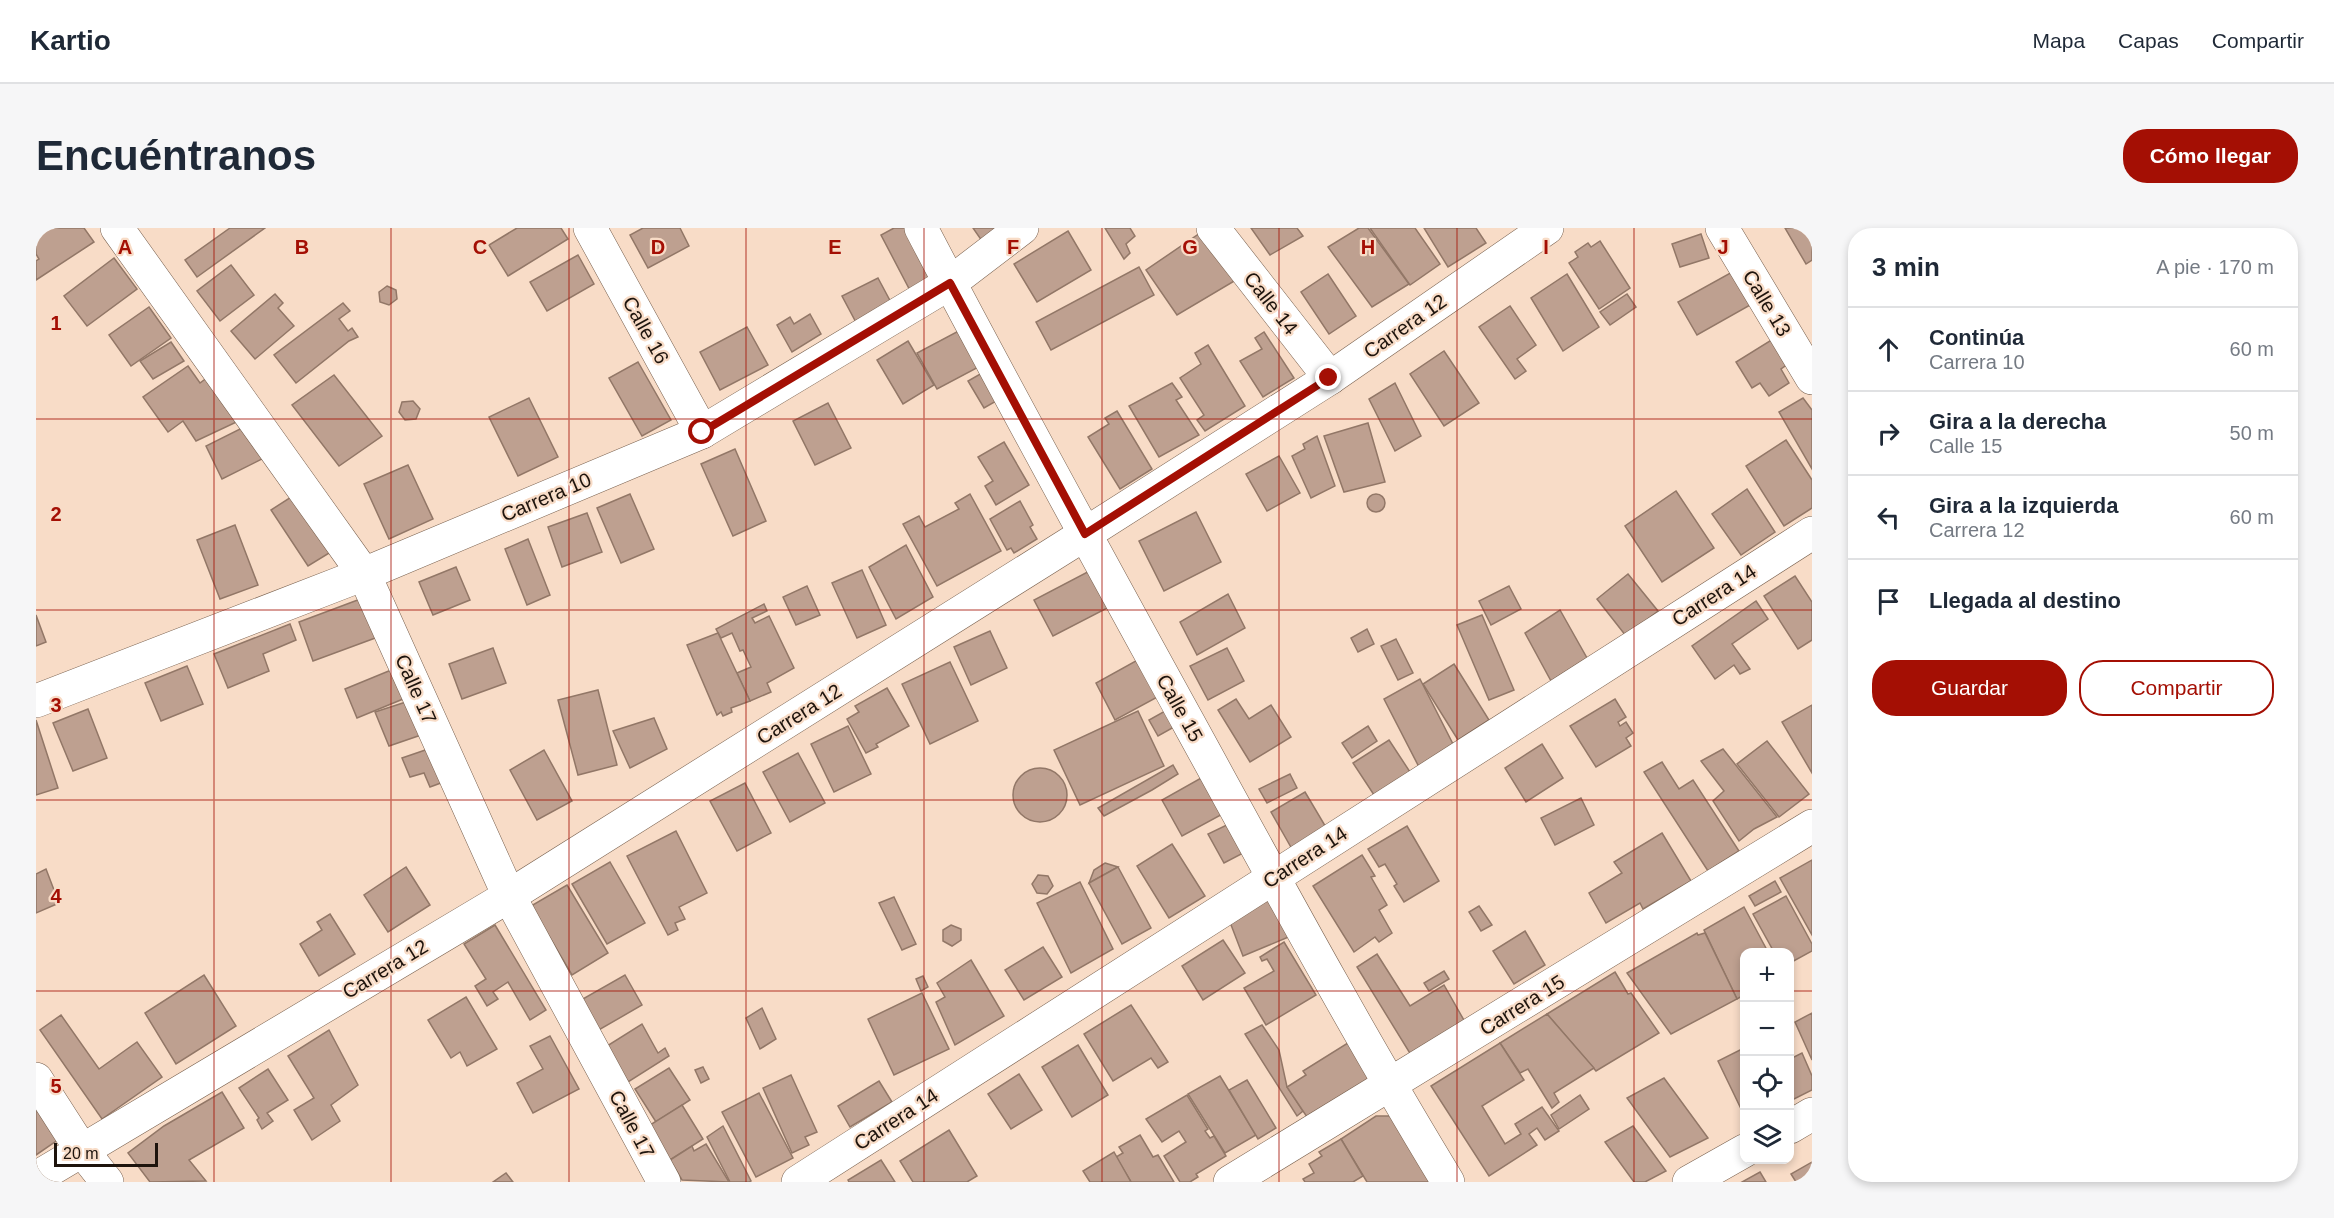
<!DOCTYPE html>
<html lang="es">
<head>
<meta charset="utf-8">
<style>
	:root { --surface:#fff; --page:#f6f6f7; --text:#1f2937; --muted:#747a83; --line:#e0e1e3; --accent:#a40f04 }
	body { margin:0; font-family:Helvetica,sans-serif; background:var(--page); color:var(--text) }
	.controls { position:absolute; right:18px; bottom:18px; display:grid; overflow:hidden; border-radius:12px; box-shadow:0 3px 9px #0003 }
	.controls button { width:54px; height:54px; display:grid; place-items:center; padding:0; border:0; border-bottom:2px solid var(--line); background:var(--surface); color:var(--text); font:30px sans-serif }
	.scale { position:absolute; left:18px; bottom:15px; width:104px; box-sizing:border-box; padding-left:6px; border:3px solid #1e140d; border-top:0; font-size:16px; line-height:21px; white-space:nowrap; color:#1e140d; -webkit-text-stroke:4px #f8dcc7; paint-order:stroke }
	.stop { position:absolute; width:18px; height:18px; margin:-14px; border:4px solid #a40f04; border-radius:50%; background:#fff }
	.stop.end { background:#a40f04; border-color:#fff; box-shadow:0 2px 6px #0008 }
	.list { margin:0; padding:0; list-style:none }
	h2 { display:flex; justify-content:space-between; align-items:center; height:78px; margin:0; padding:0 24px; font-size:26px }
	h2 small { font-size:20px; font-weight:400; color:var(--muted) }
	.list li { display:grid; grid-template-columns:39px 1fr auto; gap:18px; align-items:center; box-sizing:border-box; height:84px; padding:0 24px; border-top:2px solid var(--line) }
	.list b { display:block; font-size:22px; white-space:nowrap }
	.list p { margin:0; font-size:20px; white-space:nowrap; color:var(--muted) }
	.list em { font-size:20px; font-style:normal; color:var(--muted) }
	.actions { display:flex; gap:12px; padding:18px 24px }
	.actions a { flex:1; padding:14px 0; border:2px solid var(--accent); border-radius:24px; text-align:center; font-size:21px; color:var(--accent) }
	.actions .main { background:var(--accent); color:#fff }
	.icon { flex:none; width:33px; height:33px; fill:none; stroke:currentColor; stroke-width:2; stroke-linecap:round; stroke-linejoin:round }
	.map { position:relative; flex:none; width:1776px; height:954px; overflow:hidden; border-radius:24px }
	header { display:flex; align-items:center; gap:36px; box-sizing:border-box; height:84px; padding:0 30px; background:var(--surface); border-bottom:2px solid var(--line) }
	header strong { font-size:28px }
	nav { display:flex; gap:33px; margin-inline-start:auto; font-size:21px }
	.intro { display:flex; align-items:center; justify-content:space-between; box-sizing:border-box; height:144px; padding:0 36px }
	h1 { margin:0; font-size:42px }
	.button { padding:15px 27px; border-radius:24px; background:var(--accent); color:#fff; font-size:21px; font-weight:700 }
	main { display:flex; gap:36px; padding:0 36px }
	aside { flex:1; background:var(--surface); border-radius:24px; box-shadow:0 3px 9px #0003 }
	.map>svg:first-child { display:block }
</style>
</head>
<body>
<header>
<strong>Kartio</strong>
<nav><a>Mapa</a><a>Capas</a><a>Compartir</a></nav>
</header>
<div class="intro"><h1>Encuéntranos</h1><a class="button">Cómo llegar</a></div>
<main>
<div class="map">
<svg width="1776" height="954" viewBox="0 0 1776 954">
	<rect width="100%" height="100%" fill="#f8dcc7"/>
	<g fill="#bea090" stroke="#927767" stroke-width="1.5">
		<polygon points="0,0 48,0 58,14 0,52 0,33 3,31 0,26"/>
		<polygon points="194,0 229,0 161,49 149,32"/>
		<polygon points="481,0 525,0 532,11 472,48 453,17"/>
		<polygon points="607,0 644,0 653,18 612,40 594,7"/>
		<polygon points="858,0 879,0 909,56 879,72 845,7"/>
		<polygon points="937,0 965,0 946,13"/>
		<polygon points="1069,0 1094,0 1099,8 1090,16 1094,25 1088,31"/>
		<polygon points="1215,0 1261,0 1267,8 1234,27"/>
		<polygon points="1323,0 1332,0 1373,56 1336,79 1292,19"/>
		<polygon points="1334,0 1379,0 1404,36 1374,57"/>
		<polygon points="1388,0 1440,0 1450,15 1412,39"/>
		<polygon points="1749,0 1776,0 1776,32 1770,36"/>
		<polygon points="1032,3 1055,42 1001,74 978,36"/>
		<polygon points="1167,3 1200,52 1141,87 1110,42"/>
		<polygon points="1665,6 1673,30 1644,39 1636,16"/>
		<polygon points="1564,13 1594,60 1563,81 1533,35 1542,29 1539,24 1552,15 1555,19"/>
		<polygon points="542,27 558,56 511,83 494,54"/>
		<polygon points="78,30 101,61 51,98 28,68"/>
		<polygon points="195,37 218,67 184,93 161,63"/>
		<polygon points="1103,39 1118,67 1015,122 1000,94"/>
		<polygon points="1698,43 1716,76 1661,107 1642,74"/>
		<polygon points="1292,46 1320,88 1293,106 1265,64"/>
		<polygon points="1531,46 1563,99 1527,123 1495,70"/>
		<polygon points="842,50 859,82 823,100 806,68"/>
		<polygon points="351,58 360,62 361,71 353,77 344,74 343,64"/>
		<polygon points="239,66 247,75 242,80 258,98 219,131 195,103"/>
		<polygon points="1591,66 1600,79 1574,97 1564,84"/>
		<polygon points="307,75 314,83 303,91 312,103 316,100 322,109 313,113 260,155 238,127"/>
		<polygon points="1474,78 1500,117 1481,131 1490,143 1479,151 1443,99"/>
		<polygon points="113,79 135,110 95,138 73,107"/>
		<polygon points="774,86 785,106 756,124 741,97 754,89 758,96"/>
		<polygon points="932,98 952,134 901,161 881,125"/>
		<polygon points="711,99 732,137 684,162 664,124"/>
		<polygon points="1228,104 1258,150 1227,169 1204,133 1226,121 1219,110"/>
		<polygon points="1737,111 1752,136 1745,141 1753,155 1733,168 1724,155 1716,160 1700,134"/>
		<polygon points="872,113 898,157 867,176 841,132"/>
		<polygon points="135,114 148,133 117,151 104,133"/>
		<polygon points="1172,117 1209,178 1169,203 1161,192 1168,187 1144,150 1165,136 1159,125"/>
		<polygon points="1408,123 1443,175 1408,198 1374,146"/>
		<polygon points="602,134 635,192 606,208 573,150"/>
		<polygon points="152,138 164,155 172,149 209,190 160,213 147,193 132,204 107,169"/>
		<polygon points="946,145 962,172 948,180 932,153"/>
		<polygon points="298,147 346,208 303,238 256,177"/>
		<polygon points="1136,155 1146,169 1140,172 1163,207 1123,229 1093,178"/>
		<polygon points="1359,155 1385,208 1359,223 1333,171"/>
		<polygon points="493,170 522,229 482,248 453,189"/>
		<polygon points="1767,170 1776,182 1776,241 1743,184"/>
		<polygon points="377,173 384,181 380,191 369,192 363,184 366,174"/>
		<polygon points="792,175 815,220 779,237 757,193"/>
		<polygon points="1081,183 1116,241 1084,261 1052,209 1073,196 1069,190"/>
		<polygon points="1332,195 1349,254 1308,264 1288,208"/>
		<polygon points="212,197 228,230 186,251 170,218"/>
		<polygon points="1281,208 1299,258 1275,270 1256,228 1269,221 1267,216"/>
		<polygon points="1750,212 1776,252 1776,280 1748,298 1710,238"/>
		<polygon points="968,214 993,257 960,277 949,258 957,253 942,229"/>
		<polygon points="699,221 730,293 697,308 665,236"/>
		<polygon points="1243,228 1264,265 1231,283 1210,246"/>
		<polygon points="372,237 397,291 353,311 328,256"/>
		<polygon points="1711,261 1739,304 1705,327 1676,286"/>
		<polygon points="266,262 303,319 272,338 235,282"/>
		<polygon points="1640,263 1678,320 1626,354 1589,298"/>
		<circle cx="1340" cy="275" r="9"/>
		<polygon points="594,266 618,321 585,335 561,280"/>
		<polygon points="934,266 965,323 901,358 867,296 883,288 889,299 923,281 919,275"/>
		<polygon points="984,273 997,297 994,299 1001,311 978,325 975,320 971,322 954,291"/>
		<polygon points="1160,284 1185,334 1128,363 1103,313"/>
		<polygon points="551,285 566,324 526,339 512,299"/>
		<polygon points="199,297 222,357 184,371 161,312"/>
		<polygon points="492,311 514,367 491,377 469,321"/>
		<polygon points="870,317 897,369 860,391 833,339"/>
		<polygon points="1063,338 1081,375 1017,408 998,372"/>
		<polygon points="420,339 434,372 397,387 383,354"/>
		<polygon points="826,342 850,397 821,410 796,355"/>
		<polygon points="1592,346 1622,383 1590,408 1561,371"/>
		<polygon points="1759,348 1776,374 1776,412 1762,421 1728,368"/>
		<polygon points="771,358 784,387 760,397 747,369"/>
		<polygon points="1473,358 1485,381 1455,397 1443,373"/>
		<polygon points="1192,366 1209,400 1161,427 1144,394"/>
		<polygon points="327,370 342,409 277,433 263,394"/>
		<polygon points="1720,373 1732,391 1696,416 1714,441 1704,446 1698,437 1679,451 1656,418"/>
		<polygon points="728,376 731,383 716,390 719,395 733,388 758,440 731,455 735,464 714,473 701,445 715,439 707,422 704,423 696,405 685,410 680,401"/>
		<polygon points="1524,382 1551,430 1515,453 1489,405"/>
		<polygon points="0,387 10,414 0,418"/>
		<polygon points="1446,387 1478,462 1453,472 1421,397"/>
		<polygon points="254,396 260,412 227,426 233,443 192,460 178,426"/>
		<polygon points="1331,401 1338,416 1322,424 1315,410"/>
		<polygon points="954,403 971,440 935,457 918,419"/>
		<polygon points="682,405 714,473 695,480 696,484 687,488 685,484 681,487 651,417"/>
		<polygon points="1360,411 1377,445 1362,452 1345,418"/>
		<polygon points="457,420 470,455 426,471 413,436"/>
		<polygon points="1191,420 1208,453 1172,472 1154,438"/>
		<polygon points="1107,429 1127,466 1079,492 1060,455"/>
		<polygon points="914,434 942,493 894,516 866,456"/>
		<polygon points="1418,436 1453,492 1422,512 1387,456"/>
		<polygon points="151,438 167,476 125,493 109,455"/>
		<polygon points="360,440 372,469 321,490 309,461"/>
		<polygon points="1384,451 1419,520 1384,541 1348,471"/>
		<polygon points="851,460 873,498 840,516 842,519 830,525 811,491 823,484 819,478"/>
		<polygon points="562,462 581,537 542,547 522,472"/>
		<polygon points="1200,471 1213,491 1235,477 1255,509 1214,534 1182,482"/>
		<polygon points="1579,471 1590,489 1582,494 1584,498 1590,494 1597,505 1590,510 1595,518 1560,539 1534,498"/>
		<polygon points="373,473 388,506 353,518 339,484"/>
		<polygon points="1776,477 1776,545 1746,494"/>
		<polygon points="1138,478 1147,494 1122,508 1113,492"/>
		<polygon points="52,481 71,530 37,543 17,495"/>
		<polygon points="1102,483 1128,538 1044,577 1018,522"/>
		<polygon points="618,490 631,521 594,540 577,503"/>
		<polygon points="0,492 22,560 0,567"/>
		<polygon points="812,498 835,546 798,564 775,516"/>
		<polygon points="1332,498 1341,513 1316,530 1306,515"/>
		<polygon points="1353,512 1376,547 1340,570 1317,535"/>
		<polygon points="1731,513 1773,566 1743,589 1701,536"/>
		<polygon points="1506,516 1527,550 1490,574 1469,540"/>
		<polygon points="401,518 413,552 394,559 388,545 374,549 366,530"/>
		<polygon points="1687,521 1741,589 1718,601 1703,613 1677,573 1688,563 1665,533"/>
		<polygon points="508,522 536,573 501,592 474,542"/>
		<polygon points="762,525 789,575 754,594 727,544"/>
		<polygon points="1626,534 1643,561 1657,552 1703,623 1672,643 1608,544"/>
		<polygon points="1137,537 1142,546 1116,562 1068,588 1062,580"/>
		<circle cx="1004" cy="567" r="27"/>
		<polygon points="1174,545 1194,582 1146,608 1126,572"/>
		<polygon points="1254,546 1261,560 1231,575 1223,561"/>
		<polygon points="709,555 735,605 701,623 674,573"/>
		<polygon points="1269,564 1291,601 1256,621 1235,584"/>
		<polygon points="1545,570 1558,597 1519,617 1505,590"/>
		<polygon points="1197,594 1213,622 1188,635 1172,606"/>
		<polygon points="1371,598 1403,653 1368,674 1358,658 1361,656 1349,636 1343,639 1332,621"/>
		<polygon points="640,603 671,665 643,679 649,691 639,695 642,702 632,707 591,628"/>
		<polygon points="1626,605 1655,653 1607,681 1604,675 1570,695 1553,665 1586,645 1578,634"/>
		<polygon points="1136,616 1169,668 1133,690 1101,638"/>
		<polygon points="1326,627 1339,648 1335,649 1351,677 1343,682 1356,705 1343,714 1339,709 1318,724 1277,658"/>
		<polygon points="1776,632 1776,707 1744,650"/>
		<polygon points="574,634 609,695 571,716 536,656"/>
		<polygon points="1069,635 1082,639 1053,655 1058,642"/>
		<polygon points="370,639 394,677 352,704 328,667"/>
		<polygon points="1082,639 1115,700 1086,716 1053,655"/>
		<polygon points="10,641 23,675 0,685 0,646"/>
		<polygon points="1002,647 1012,648 1017,658 1011,666 1001,665 996,656"/>
		<polygon points="1739,653 1745,664 1719,678 1713,668"/>
		<polygon points="1044,654 1077,721 1035,745 1001,675"/>
		<polygon points="531,657 572,725 536,747 495,678"/>
		<polygon points="1246,667 1262,705 1207,728 1192,689"/>
		<polygon points="1750,668 1776,716 1776,723 1754,735 1754,724 1738,724 1717,686"/>
		<polygon points="858,669 880,716 866,722 843,675"/>
		<polygon points="1443,678 1456,697 1445,703 1433,684"/>
		<polygon points="1708,679 1732,724 1708,724 1708,767 1701,771 1668,702"/>
		<polygon points="294,686 319,726 283,748 264,716 286,702 281,694"/>
		<polygon points="459,697 510,782 494,792 472,754 457,764 462,771 451,778 439,758 450,751 428,716"/>
		<polygon points="915,697 925,701 925,712 916,718 907,713 907,702"/>
		<polygon points="1489,703 1509,737 1478,756 1457,723"/>
		<polygon points="1661,705 1662,707 1669,705 1701,771 1635,806 1591,745"/>
		<polygon points="1187,712 1209,745 1167,772 1146,738"/>
		<polygon points="1248,714 1280,767 1230,797 1208,760 1238,743 1231,731 1226,733 1224,729"/>
		<polygon points="1007,719 1026,749 988,772 969,742"/>
		<polygon points="1341,726 1374,778 1408,757 1429,794 1375,827 1321,739"/>
		<polygon points="935,732 968,788 919,817 900,774 909,769 901,755"/>
		<polygon points="1408,743 1413,751 1393,763 1388,755"/>
		<polygon points="1579,744 1592,766 1595,765 1623,805 1560,843 1511,786"/>
		<polygon points="168,747 200,798 140,836 109,785"/>
		<polygon points="589,747 606,777 561,803 545,772"/>
		<polygon points="887,748 892,759 885,763 880,751"/>
		<polygon points="886,765 913,821 858,847 832,791"/>
		<polygon points="430,769 461,821 431,838 424,824 415,830 392,792"/>
		<polygon points="1095,777 1132,834 1122,840 1115,830 1077,853 1048,806"/>
		<polygon points="726,780 740,811 724,821 710,790"/>
		<polygon points="1776,785 1776,832 1759,794"/>
		<polygon points="1511,786 1558,840 1518,865 1523,874 1516,880 1492,841 1484,845 1464,815"/>
		<polygon points="25,787 63,841 101,814 126,849 66,891 4,802"/>
		<polygon points="606,796 622,825 629,820 633,828 592,854 571,818"/>
		<polygon points="1226,797 1243,822 1251,859 1267,883 1261,888 1209,806"/>
		<polygon points="293,802 322,857 295,877 304,893 276,912 258,882 278,870 252,828"/>
		<polygon points="514,808 543,861 497,885 481,855 507,841 494,818"/>
		<polygon points="1315,813 1338,849 1271,889 1251,859 1270,847 1267,843"/>
		<polygon points="1464,815 1488,852 1446,878 1469,916 1485,906 1479,896 1506,879 1523,903 1509,912 1501,900 1493,906 1501,917 1453,948 1395,858"/>
		<polygon points="1042,817 1072,867 1036,889 1006,839"/>
		<polygon points="1708,820 1708,887 1682,833"/>
		<polygon points="1766,825 1776,848 1776,862 1754,873 1754,831"/>
		<polygon points="667,839 673,851 665,855 659,842"/>
		<polygon points="633,840 654,872 620,894 599,861"/>
		<polygon points="232,841 252,872 231,885 237,893 226,901 221,892 223,890 203,860"/>
		<polygon points="983,846 1006,882 975,901 952,866"/>
		<polygon points="755,847 781,904 769,909 773,917 756,925 727,860"/>
		<polygon points="1184,848 1220,907 1189,925 1152,866"/>
		<polygon points="1628,850 1672,910 1634,929 1591,870"/>
		<polygon points="1211,852 1240,900 1222,911 1193,862"/>
		<polygon points="843,853 856,874 814,899 802,878"/>
		<polygon points="186,864 208,900 153,932 170,953 114,954 92,925 128,898"/>
		<polygon points="723,865 757,930 720,949 686,884"/>
		<polygon points="1151,867 1172,901 1169,903 1174,910 1178,908 1190,928 1160,946 1162,949 1154,954 1144,954 1128,928 1150,914 1143,903 1126,914 1110,891"/>
		<polygon points="1544,867 1553,881 1523,901 1515,887"/>
		<polygon points="0,872 26,909 0,927"/>
		<polygon points="646,877 667,911 634,932 614,897"/>
		<polygon points="1340,888 1357,888 1400,954 1331,954 1305,911"/>
		<polygon points="687,898 715,953 713,954 694,954 671,909"/>
		<polygon points="1597,898 1630,943 1609,954 1598,954 1569,914"/>
		<polygon points="913,902 941,948 931,954 877,954 864,933"/>
		<polygon points="1104,907 1117,929 1122,927 1138,954 1095,954 1080,929 1087,925 1083,919"/>
		<polygon points="1305,911 1327,948 1317,954 1269,954 1267,951 1278,945 1273,936 1286,928 1283,924"/>
		<polygon points="670,916 693,954 646,952 634,932 656,918 658,923"/>
		<polygon points="1078,924 1095,954 1054,954 1047,943"/>
		<polygon points="845,932 859,954 813,954 812,952"/>
		<polygon points="1776,934 1776,954 1760,954 1755,946"/>
		<polygon points="1724,944 1730,954 1706,954"/>
		<polygon points="470,945 477,954 457,954"/>
	</g>
	<g fill="none" stroke-linecap="round" stroke-linejoin="round">
		<defs>
			<g id="minor">
				<polyline points="81,0 328,346 473,668 628,954"/>
				<polyline points="554,0 666,204"/>
				<path d="M885,0C971,165 1061,328 1151,492C1236,647 1320,803 1412,954"/>
				<polyline points="1177,0 1294,150"/>
				<polyline points="1686,0 1776,150"/>
				<polyline points="0,473 328,346 666,204 914,55 986,0"/>
				<polyline points="0,851 45,921 71,954"/>
				<polyline points="1754,899 1776,886"/>
				<polyline points="0,950 473,668 1049,306 1294,150 1511,0"/>
				<polyline points="762,954 1776,305"/>
				<polyline points="1653,954 1708,923"/>
			</g>
			<polyline id="tertiary" points="1194,954 1776,598"/>
		</defs>
		<use href="#minor" stroke="#78604e" stroke-width="34"/>
		<use href="#tertiary" stroke="#78604e" stroke-width="34"/>
		<use href="#minor" stroke="#fff" stroke-width="33"/>
		<use href="#tertiary" stroke="#fff" stroke-width="33"/>
	</g>
	<g fill="none" stroke-linecap="round" stroke-linejoin="round">
		<polyline stroke="#a40f04" stroke-width="8" points="666,204 914,55 1049,306 1293,150"/>
	</g>
	<path fill="none" stroke="#a40f04" stroke-width="1.5" stroke-opacity="0.55" d="M178,0V954M355,0V954M533,0V954M710,0V954M888,0V954M1066,0V954M1243,0V954M1421,0V954M1598,0V954M0,191H1776M0,382H1776M0,572H1776M0,763H1708M1754,763H1776"/>
	<g text-anchor="middle" stroke-width="4.5" stroke-linejoin="round" paint-order="stroke">
		<g font-size="20" fill="#1e140d" stroke="#f8dcc7">
			<text transform="translate(1235 75) rotate(52)" y="7">Calle 14</text>
			<text transform="translate(1731 75) rotate(59)" y="7">Calle 13</text>
			<text transform="translate(1369 98) rotate(-35)" y="7">Carrera 12</text>
			<text transform="translate(610 102) rotate(61)" y="7">Calle 16</text>
			<text transform="translate(510 269) rotate(-23)" y="7">Carrera 10</text>
			<text transform="translate(1678 367) rotate(-33)" y="7">Carrera 14</text>
			<text transform="translate(380 461) rotate(66)" y="7">Calle 17</text>
			<text transform="translate(1144 480) rotate(61)" y="7">Calle 15</text>
			<text transform="translate(763 486) rotate(-32)" y="7">Carrera 12</text>
			<text transform="translate(1269 629) rotate(-33)" y="7">Carrera 14</text>
			<text transform="translate(349 741) rotate(-31)" y="7">Carrera 12</text>
			<text transform="translate(1486 777) rotate(-32)" y="7">Carrera 15</text>
			<text transform="translate(860 891) rotate(-33)" y="7">Carrera 14</text>
			<text transform="translate(596 896) rotate(62)" y="7">Calle 17</text>
		</g>
	</g>
	<g font-size="20" text-anchor="middle" font-weight="bold" fill="#a40f04" stroke="#f8dcc7" stroke-width="4.5" stroke-linejoin="round" paint-order="stroke">
		<text x="89" y="26">A</text>
		<text x="266" y="26">B</text>
		<text x="444" y="26">C</text>
		<text x="622" y="26">D</text>
		<text x="799" y="26">E</text>
		<text x="977" y="26">F</text>
		<text x="1154" y="26">G</text>
		<text x="1332" y="26">H</text>
		<text x="1510" y="26">I</text>
		<text x="1687" y="26">J</text>
		<text x="20" y="102">1</text>
		<text x="20" y="293">2</text>
		<text x="20" y="484">3</text>
		<text x="20" y="675">4</text>
		<text x="20" y="865">5</text>
	</g>
</svg>
<div class="controls">
<button>+</button>
<button>−</button>
<button><svg class="icon" aria-label="locate" viewBox="0 0 24 24"><circle cx="12" cy="12" r="6"/><path d="M12 2v4M12 18v4M2 12h4M18 12h4"/></svg></button>
<button><svg class="icon" aria-label="layers" viewBox="0 0 24 24"><path d="M12 4l9 5-9 5-9-5zM3 14l9 5 9-5"/></svg></button>
</div>
<div class="scale">20 m</div>
<div class="stop" style="left:666px;top:204px"></div>
<div class="stop end" style="left:1293px;top:150px"></div>
</div>
<aside>
<h2>3 min<small>A pie · 170 m</small></h2>
<ul class="list">
<li><svg class="icon" aria-label="ahead" viewBox="0 0 24 24"><path d="M12 20V5M6 11l6-6 6 6"/></svg><div><b>Continúa</b><p>Carrera 10</p></div><em>60 m</em></li>
<li><svg class="icon" aria-label="right" viewBox="0 0 24 24"><path d="M7 20v-9h11M14 6l5 5-5 5"/></svg><div><b>Gira a la derecha</b><p>Calle 15</p></div><em>50 m</em></li>
<li><svg class="icon" aria-label="left" viewBox="0 0 24 24"><path d="M17 20v-9H6M10 6l-5 5 5 5"/></svg><div><b>Gira a la izquierda</b><p>Carrera 12</p></div><em>60 m</em></li>
<li><svg class="icon" aria-label="arrive" viewBox="0 0 24 24"><path d="M6 21V4h12l-3 4 3 4H6"/></svg><div><b>Llegada al destino</b></div></li>
</ul>
<div class="actions"><a class="main">Guardar</a><a>Compartir</a></div>
</aside>
</main>
</body>
</html>
